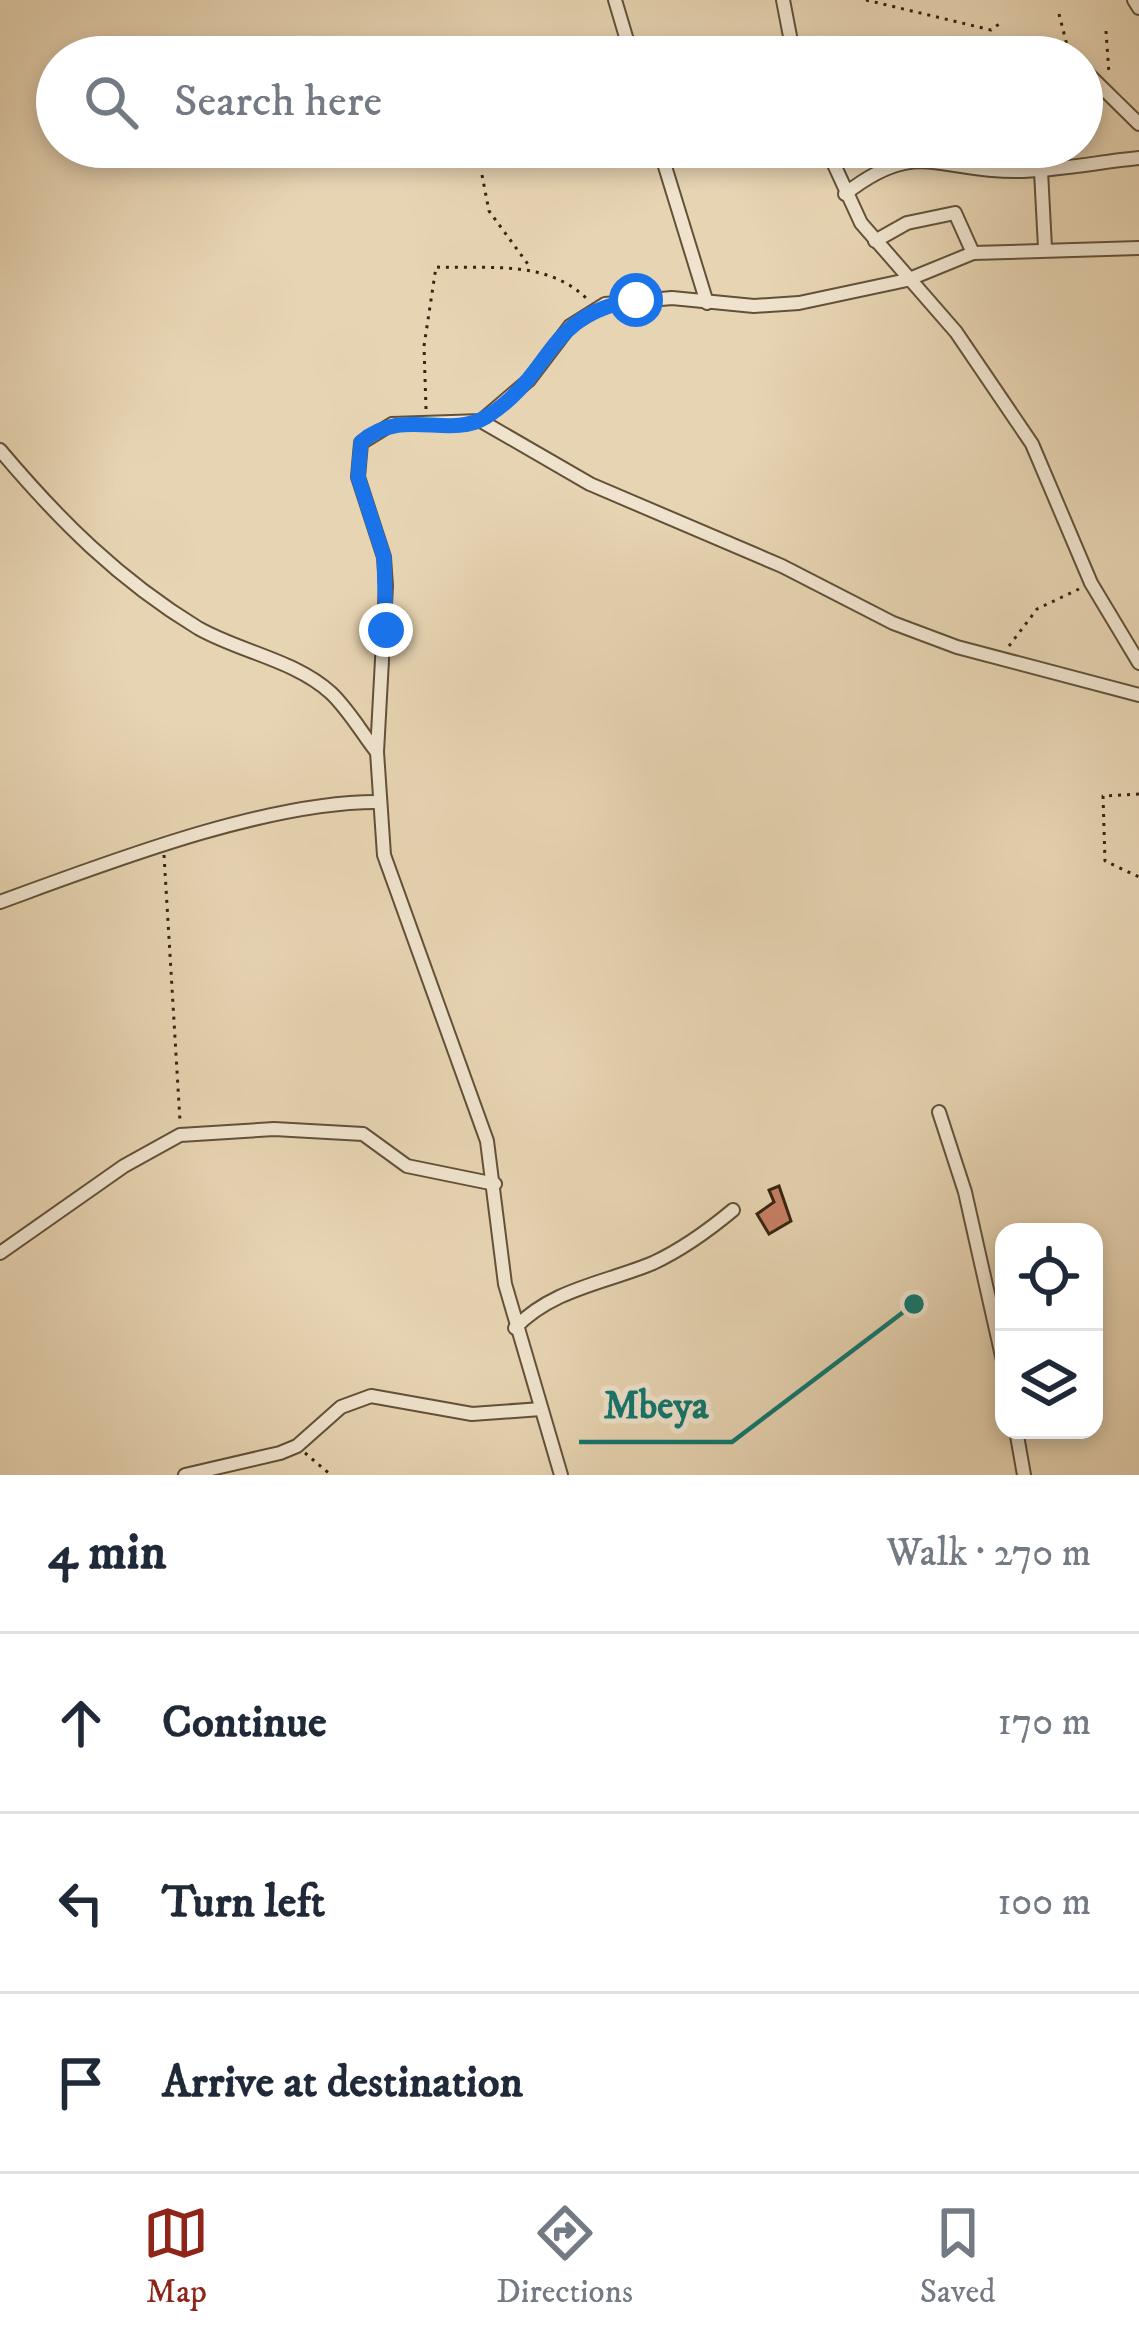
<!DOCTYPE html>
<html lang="en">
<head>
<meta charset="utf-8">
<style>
	:root { --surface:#fff; --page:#f6f6f7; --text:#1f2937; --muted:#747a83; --line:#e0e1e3; --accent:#8f2418 }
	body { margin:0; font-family:"IM FELL DW Pica",serif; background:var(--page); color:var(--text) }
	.controls { position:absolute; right:36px; bottom:36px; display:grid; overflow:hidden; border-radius:24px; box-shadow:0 6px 18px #0003 }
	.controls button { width:108px; height:108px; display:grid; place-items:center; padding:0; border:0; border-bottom:3px solid var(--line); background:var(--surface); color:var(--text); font:60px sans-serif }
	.stop { position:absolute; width:36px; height:36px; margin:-27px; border:9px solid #1a73e8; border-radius:50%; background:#fff }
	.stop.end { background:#1a73e8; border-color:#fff; box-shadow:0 3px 12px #0008 }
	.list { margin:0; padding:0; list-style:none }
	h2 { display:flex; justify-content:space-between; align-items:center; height:156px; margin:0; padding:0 48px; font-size:51px }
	h2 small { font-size:39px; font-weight:400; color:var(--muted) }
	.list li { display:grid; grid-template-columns:78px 1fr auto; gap:36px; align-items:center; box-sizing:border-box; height:180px; padding:0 48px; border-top:3px solid var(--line) }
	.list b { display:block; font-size:45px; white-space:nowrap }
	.list em { font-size:39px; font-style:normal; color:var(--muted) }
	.icon { flex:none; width:66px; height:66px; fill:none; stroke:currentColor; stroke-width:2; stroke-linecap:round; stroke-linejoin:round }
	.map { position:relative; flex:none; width:1139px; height:1475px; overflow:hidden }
	.search { position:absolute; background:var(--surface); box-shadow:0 6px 18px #0003; left:36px; right:36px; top:36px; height:132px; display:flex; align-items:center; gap:30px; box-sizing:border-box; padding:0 42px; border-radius:66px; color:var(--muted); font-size:45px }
	.sheet { height:696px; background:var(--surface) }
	nav { display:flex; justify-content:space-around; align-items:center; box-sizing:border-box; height:168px; border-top:3px solid var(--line); background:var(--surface); font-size:33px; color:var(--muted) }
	nav a { display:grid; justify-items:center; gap:6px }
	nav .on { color:var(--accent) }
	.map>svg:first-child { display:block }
</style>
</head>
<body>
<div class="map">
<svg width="1139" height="1475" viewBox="0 0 1139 1475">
	<rect width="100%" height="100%" fill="#e7d4b2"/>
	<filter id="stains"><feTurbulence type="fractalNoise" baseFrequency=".00167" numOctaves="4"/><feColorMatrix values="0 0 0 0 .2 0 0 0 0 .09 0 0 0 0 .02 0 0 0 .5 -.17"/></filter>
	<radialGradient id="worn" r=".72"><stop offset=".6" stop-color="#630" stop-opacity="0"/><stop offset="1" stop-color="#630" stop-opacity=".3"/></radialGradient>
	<polygon fill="#c87f64" stroke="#352511" stroke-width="3" points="779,1186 791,1221 769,1234 757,1214 774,1202 769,1190"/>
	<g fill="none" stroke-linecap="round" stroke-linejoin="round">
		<defs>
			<g id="street">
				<polyline points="615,0 632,57"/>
				<polyline points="783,0 794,57"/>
				<polyline points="1134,0 1139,8"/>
				<polyline points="1082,68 1139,124"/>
				<polyline points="659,147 707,303"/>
				<polyline points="826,147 861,223 956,332 1032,444 1091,583 1139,663"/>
				<polyline points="1041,171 1045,248"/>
				<path d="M845,194C917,138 936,171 1016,171C1057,171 1098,162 1139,158"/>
				<polyline points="875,241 907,223 955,213 973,253"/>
				<polyline points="481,421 590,484 782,566 893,623 957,647 1139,695"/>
				<path d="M0,450C59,520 119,580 198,628C240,652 295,660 331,693C348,709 362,733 376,751"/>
				<path d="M0,902C107,863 266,801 379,802"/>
				<polyline points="939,1112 965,1192 1004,1365"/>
				<polyline points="0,1253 124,1166 180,1135 274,1129 363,1134 407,1166 495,1184"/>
				<path d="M515,1328C552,1289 605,1283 653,1263C681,1250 709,1230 733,1210"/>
				<polyline points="1016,1430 1024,1475"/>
				<polyline points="185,1475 280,1453 297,1446 341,1407 371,1396 472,1414 541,1409"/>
				<polyline points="561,1475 505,1284 487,1141 384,855 377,752 386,586 384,557 358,477 361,443 392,424 481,421 529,380 570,326 605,304 672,298 754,306 799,303 907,280 973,253 1139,248"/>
			</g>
		</defs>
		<use href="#street" stroke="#625139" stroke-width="16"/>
		<g stroke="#352511" stroke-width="3" stroke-dasharray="3 6" stroke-linecap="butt">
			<polyline points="866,0 991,30 1003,21"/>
			<polyline points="1059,14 1070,57"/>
			<polyline points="1106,31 1109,74"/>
			<polyline points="847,57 887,57"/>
			<polyline points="482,175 489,211 530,267"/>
			<path d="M426,409L424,346L436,267C489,269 549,259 589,301"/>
			<polyline points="1009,646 1037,609 1079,589"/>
			<polyline points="1139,794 1103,796 1105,861 1139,877"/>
			<polyline points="164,855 180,1121"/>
			<polyline points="305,1453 331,1475"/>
		</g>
		<use href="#street" stroke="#efe3cd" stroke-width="12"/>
	</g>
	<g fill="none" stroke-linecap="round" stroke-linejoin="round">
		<path stroke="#1a73e8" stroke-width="15" d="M386,630L384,557L358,477L361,442C403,406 448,440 486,417C553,376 545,313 636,300"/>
	</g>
	<path fill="none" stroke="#0f766e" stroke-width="4.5" d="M914 1304L732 1442H579"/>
	<circle fill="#0f766e" stroke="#efe3cd" stroke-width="4.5" cx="914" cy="1304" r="12"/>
	<g font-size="39" text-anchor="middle" font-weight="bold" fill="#0f766e" stroke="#efe3cd" stroke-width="10" stroke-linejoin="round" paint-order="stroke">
		<text x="656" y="1418">Mbeya</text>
	</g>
	<rect width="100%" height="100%" filter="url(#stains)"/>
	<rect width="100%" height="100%" fill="url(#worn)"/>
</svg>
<div class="controls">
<button><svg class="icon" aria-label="locate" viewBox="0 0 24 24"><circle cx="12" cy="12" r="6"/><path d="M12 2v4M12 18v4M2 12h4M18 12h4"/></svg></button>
<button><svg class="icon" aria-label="layers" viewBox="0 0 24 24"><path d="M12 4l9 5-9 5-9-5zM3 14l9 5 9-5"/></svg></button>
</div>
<div class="stop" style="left:636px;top:300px"></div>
<div class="stop end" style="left:386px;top:630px"></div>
<div class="search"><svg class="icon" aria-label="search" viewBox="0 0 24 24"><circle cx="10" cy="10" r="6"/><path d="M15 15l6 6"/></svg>Search here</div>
</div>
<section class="sheet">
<h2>4 min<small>Walk · 270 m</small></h2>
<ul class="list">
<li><svg class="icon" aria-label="ahead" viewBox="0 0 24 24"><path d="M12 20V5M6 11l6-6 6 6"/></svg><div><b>Continue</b></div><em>170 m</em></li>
<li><svg class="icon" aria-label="left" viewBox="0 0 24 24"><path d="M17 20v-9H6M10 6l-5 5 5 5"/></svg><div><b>Turn left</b></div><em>100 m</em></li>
<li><svg class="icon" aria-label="arrive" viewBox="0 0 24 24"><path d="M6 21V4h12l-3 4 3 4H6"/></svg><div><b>Arrive at destination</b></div></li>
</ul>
</section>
<nav>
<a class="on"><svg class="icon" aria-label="map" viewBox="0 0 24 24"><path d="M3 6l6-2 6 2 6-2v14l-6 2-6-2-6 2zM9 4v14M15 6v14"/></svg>Map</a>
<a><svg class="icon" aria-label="directions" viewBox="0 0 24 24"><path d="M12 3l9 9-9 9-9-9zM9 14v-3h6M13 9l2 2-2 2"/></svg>Directions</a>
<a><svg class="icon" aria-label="saved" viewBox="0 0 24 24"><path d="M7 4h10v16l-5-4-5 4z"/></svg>Saved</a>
</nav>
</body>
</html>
